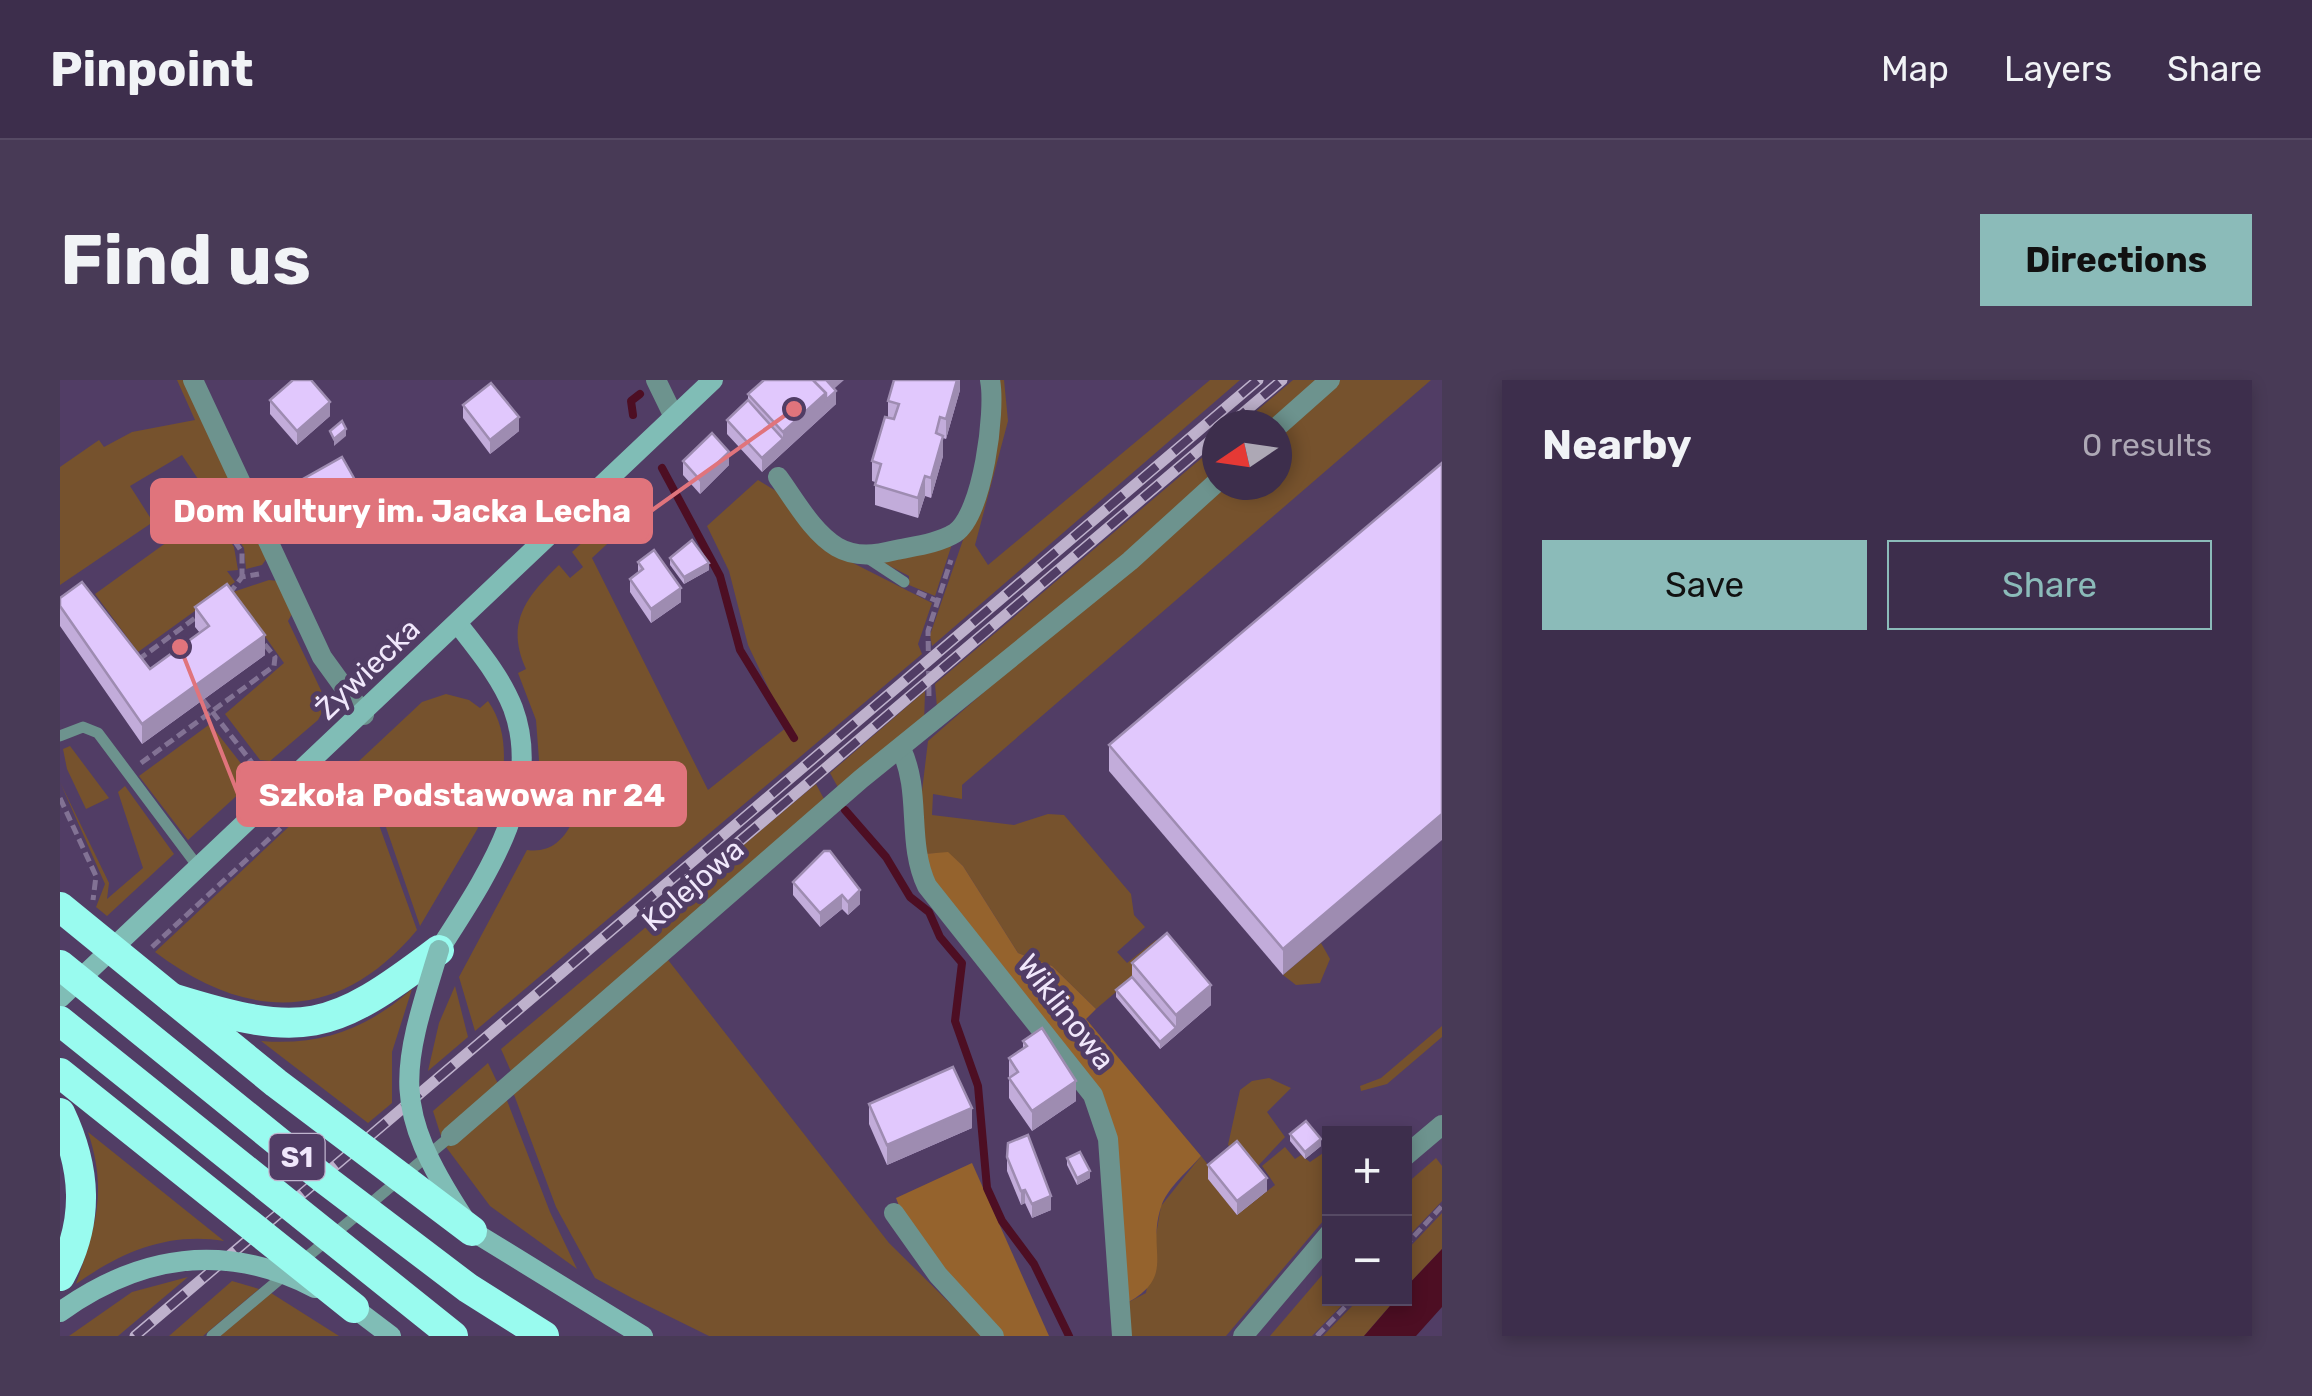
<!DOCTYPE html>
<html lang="en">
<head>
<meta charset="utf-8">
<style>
	:root { --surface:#3d2e4c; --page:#483a56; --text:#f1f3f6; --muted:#ada8b5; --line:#564a64; --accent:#8bbbb9 }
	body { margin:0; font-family:Rubik,sans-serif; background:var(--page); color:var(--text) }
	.controls { position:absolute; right:30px; bottom:30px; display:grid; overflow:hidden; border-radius:0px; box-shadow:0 5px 15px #0003 }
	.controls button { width:90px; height:90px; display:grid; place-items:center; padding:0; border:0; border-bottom:2px solid var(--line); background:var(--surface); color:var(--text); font:50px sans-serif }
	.compass { position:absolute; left:1142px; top:30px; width:90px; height:90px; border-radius:50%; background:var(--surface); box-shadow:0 5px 15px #0003; rotate:257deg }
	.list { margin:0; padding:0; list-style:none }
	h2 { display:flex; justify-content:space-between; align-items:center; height:130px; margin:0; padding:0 40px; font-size:42px }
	h2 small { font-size:32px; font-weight:400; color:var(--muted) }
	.actions { display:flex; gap:20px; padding:30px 40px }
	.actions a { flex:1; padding:22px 0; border:2px solid var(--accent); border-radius:0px; text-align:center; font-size:35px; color:var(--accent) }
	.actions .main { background:var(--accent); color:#111 }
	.map { position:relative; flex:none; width:1382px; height:956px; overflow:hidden; border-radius:0px }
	header { display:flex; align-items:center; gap:60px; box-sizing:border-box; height:140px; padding:0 50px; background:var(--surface); border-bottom:2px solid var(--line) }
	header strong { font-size:48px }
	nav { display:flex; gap:55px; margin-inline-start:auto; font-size:35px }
	.intro { display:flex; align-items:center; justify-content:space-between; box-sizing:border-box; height:240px; padding:0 60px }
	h1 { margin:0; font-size:70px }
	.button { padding:25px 45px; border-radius:0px; background:var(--accent); color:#111; font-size:35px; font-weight:700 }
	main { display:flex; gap:60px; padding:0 60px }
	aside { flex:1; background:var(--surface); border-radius:0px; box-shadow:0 5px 15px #0003 }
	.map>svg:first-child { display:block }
</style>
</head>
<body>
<header>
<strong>Pinpoint</strong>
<nav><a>Map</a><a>Layers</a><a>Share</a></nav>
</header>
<div class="intro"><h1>Find us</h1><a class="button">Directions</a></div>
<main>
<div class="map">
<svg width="1382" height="956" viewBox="0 0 1382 956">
	<rect width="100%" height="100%" fill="#513d65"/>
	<g fill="#76522d">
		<polygon points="117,0 125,0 207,178 202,185 186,189 184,168 122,75 70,106 93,142 0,205 0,87 39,60 44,67 72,52 135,40"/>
		<polygon points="937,0 944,0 948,41 915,165 928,185 1150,0 1180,0 872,266 870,255 929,85"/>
		<polygon points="1233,0 1263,0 1212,45 1180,45"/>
		<polygon points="1277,0 1371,0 902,405 902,419 873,414 872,435 954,445 988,434 1004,435 1071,514 1074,535 1085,547 1057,572 1067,583 1096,560 1104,571 1036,629 992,586 958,573 903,486 888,473 864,474 860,428 868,361 1161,105 1217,105 1217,54"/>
		<polygon points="1157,65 1157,93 1065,177 877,328 875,304"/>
		<path d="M698,100L721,114L791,182L872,223L858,264L862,274L415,651L399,597L467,470C509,476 520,427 524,396L480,393L476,340L458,293L466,289C445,243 466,217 499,185L510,198L523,187L512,172L575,113L587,127L532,178L648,410L727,347L688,265L669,191L647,146Z"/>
		<polygon points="138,113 174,167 178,190 167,191 175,202 78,272 35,214 132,144 120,125"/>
		<polygon points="892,164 875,216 849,205 849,196 820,181"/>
		<polygon points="209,200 218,201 232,234 228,241 267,323 258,340 210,381 200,380 165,334 224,283 173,212"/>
		<polygon points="865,311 864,343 780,411 770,393"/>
		<path d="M386,314L409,320L420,328L428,321C445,345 446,373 442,401L412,395L407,425L418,448L360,546L308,395L302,398L357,550C280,642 189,643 95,572L362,322Z"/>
		<polygon points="150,344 194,400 128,460 79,396"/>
		<polygon points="10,366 49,418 26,429 7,389 3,369"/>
		<polygon points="0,402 49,503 47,519 83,488 58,412 65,406 114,474 47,536 36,527 45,504"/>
		<polygon points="756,404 765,421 453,696 441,669"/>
		<polygon points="1261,563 1270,579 1260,603 1236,605 1223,595"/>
		<polygon points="605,576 829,863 923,956 649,956 572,918 535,898 496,827 453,712"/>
		<polygon points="395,606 408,657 368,691 379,643"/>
		<path d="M352,609L332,672V723L308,743L201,661C261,666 307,649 352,609Z"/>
		<polygon points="1382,646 1382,657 1327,704 1301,711 1300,706 1321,698"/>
		<polygon points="428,683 439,706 381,756 373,731"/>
		<polygon points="1209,698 1231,708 1207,732 1225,757 1197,787 1168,765 1180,710 1192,701"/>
		<polygon points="446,718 490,832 517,889 430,826 386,767"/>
		<path d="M28,752L164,861C108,852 61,872 16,904C35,848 48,812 28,752Z"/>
		<polygon points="1225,767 1235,779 1241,775 1250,782 1269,769 1269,834 1166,956 1070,956 1065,924 1086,913 1101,826 1141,776 1154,792 1148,798 1177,835 1215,805 1202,786"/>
		<polygon points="1376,778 1382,786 1382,821 1345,860 1345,805"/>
		<polygon points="1382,833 1382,869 1345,908 1345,872"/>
		<polygon points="1269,887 1270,918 1288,919 1252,956 1210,956"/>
		<polygon points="128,897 58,956 9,956 72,912"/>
		<polygon points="172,901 199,909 143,956 109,956"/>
		<polygon points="211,913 279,956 160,956"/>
		<polygon points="1299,919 1336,919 1304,956 1263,956"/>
	</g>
	<g fill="#95632d">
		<path d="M888,472L903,486L958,573L992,586L1036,629L1026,639L1141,776C1128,791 1107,808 1101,827C1086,872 1118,896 1065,924L1054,763L875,501L864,474Z"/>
		<polygon points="912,783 989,956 943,956 846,844 836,818"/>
	</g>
	<polygon fill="#4d0e23" points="1382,869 1382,927 1356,956 1304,956 1336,919 1344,918 1345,908"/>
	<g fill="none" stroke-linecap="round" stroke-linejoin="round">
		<g stroke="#4d0e23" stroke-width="8">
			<polyline points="573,35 571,21 580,14"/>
			<polyline points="602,88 660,196 680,270 734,358"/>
			<polyline points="785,430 826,477 850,517 869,532 880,557 902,583 895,641 918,706 927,808 942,841 974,884 1009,956"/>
		</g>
		<g stroke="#827294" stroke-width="5" stroke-dasharray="10 5" stroke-linecap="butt">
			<polyline points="141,111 182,172 182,197"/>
			<polyline points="857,212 877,221"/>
			<polyline points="169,214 182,197 199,194"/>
			<polyline points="78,280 138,236"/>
			<polyline points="869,316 868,251 891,180"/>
			<polyline points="143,320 204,398"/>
			<polyline points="81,383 214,286 215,277 202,261"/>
			<polyline points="0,418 36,496 33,520"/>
			<polyline points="92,567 288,386"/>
			<polyline points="1344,867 1382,826"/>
			<polyline points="1257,956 1294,918"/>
		</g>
		<g stroke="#6d938e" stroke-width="11">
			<polyline points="803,175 844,202"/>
			<polyline points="0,356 23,347 38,353 139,488"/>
			<polyline points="241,882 391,756"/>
			<polyline points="152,956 227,893"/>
		</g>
		<g stroke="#6d938e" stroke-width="20">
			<polyline points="133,0 262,277 304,335"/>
			<polyline points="596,0 614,37"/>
			<polyline points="1217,47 1270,0"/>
			<path d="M718,97C735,120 752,152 777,167C796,178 816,175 836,170C855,166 879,163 895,153C923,134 936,31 930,0"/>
			<path d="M841,369C862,412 846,462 867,506L1033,715L1048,759L1062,956"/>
			<polyline points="391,756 801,399 1070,181 1157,102"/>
			<polyline points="1344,777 1382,745"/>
			<polyline points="834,833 878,895 934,956"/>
			<polyline points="1183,956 1270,853"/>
		</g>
		<g stroke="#80bdb6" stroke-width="20">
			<path d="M379,570C423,501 485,414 453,328C441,297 418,270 398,244"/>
			<polyline points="0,618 653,0"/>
			<polyline points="412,851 583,956"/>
			<polyline points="294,928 331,956"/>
		</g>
		<g stroke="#99fbef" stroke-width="30">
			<path d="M112,618C244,659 270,653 379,570"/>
			<path d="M0,733C26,788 30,841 0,896"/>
		</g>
		<defs>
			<g id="rail">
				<polyline points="1169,45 1222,0"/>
				<polyline points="647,489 1157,55"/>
				<polyline points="75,956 1198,0"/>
			</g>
		</defs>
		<use href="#rail" stroke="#beb1cc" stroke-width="11"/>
		<use href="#rail" stroke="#513d65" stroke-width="8" stroke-dasharray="22" stroke-linecap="butt"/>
		<g stroke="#80bdb6" stroke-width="20">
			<path d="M379,570C341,693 330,725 403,837"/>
			<path d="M0,932C81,874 166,862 255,908"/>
		</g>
		<g stroke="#99fbef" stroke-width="30">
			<polyline points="0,527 216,703 412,851"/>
			<polyline points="0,585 263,798 408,908 484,956"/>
			<polyline points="0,641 393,956"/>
			<polyline points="0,693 294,928"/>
		</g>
	</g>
	<g fill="#c2acda">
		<polygon points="900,0 900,10 886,59 883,58 883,76 871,118 865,116 858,138 815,125 815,102 812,101 812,81 828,38 828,21"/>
		<polygon points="774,9 776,24 702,92 667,54 667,40 688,20 688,14"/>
		<polygon points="210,20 270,36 237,65 210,34"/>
		<polygon points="403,25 459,51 430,74 403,38"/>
		<polygon points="623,81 669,85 640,114 623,95"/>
		<polygon points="1382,83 1223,595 1049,391 1049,365"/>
		<polygon points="243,99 308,137 268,158 243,113"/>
		<polygon points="610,178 649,190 624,204 610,185"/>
		<polygon points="578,182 621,222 591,243 570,212 570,199 578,193"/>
		<polygon points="0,218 90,289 140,253 135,247 135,227 205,275 82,364 0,246"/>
		<polygon points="764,471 800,524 788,535 782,529 760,547 733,515 733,502"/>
		<polygon points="1072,583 1151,625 1100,669 1056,617 1056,610 1072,597"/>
		<polygon points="963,661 1016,721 972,751 949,718 949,678 963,669"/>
		<polygon points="809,724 912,748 827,785 809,744"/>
		<polygon points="1230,754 1261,766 1245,779 1230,761"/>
		<polygon points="947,777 991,830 972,838 965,823 961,825 947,791"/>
		<polygon points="1007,778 1030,798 1017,805 1007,785"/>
		<polygon points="1148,785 1207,811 1177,835 1148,799"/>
	</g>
	<g fill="#9e8cb1">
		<polygon points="769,0 784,0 767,15 767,1"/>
		<polygon points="897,0 900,0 900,10 886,59 886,39"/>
		<polygon points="776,11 776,24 702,92 702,78 723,59 723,52 766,13"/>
		<polygon points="270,22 270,36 237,65 237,51"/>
		<polygon points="459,37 459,51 430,74 430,60"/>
		<polygon points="286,49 286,56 274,66 274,59"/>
		<polygon points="883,56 883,76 871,118 871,98"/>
		<polygon points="669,72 669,85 640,114 640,100"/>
		<polygon points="865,96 865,116 858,138 858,118"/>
		<polygon points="308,123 308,137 268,158 268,144"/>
		<polygon points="649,183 649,190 624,204 624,197"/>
		<polygon points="621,208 621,222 591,243 591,229"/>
		<polygon points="205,255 205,275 82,364 82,344"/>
		<polygon points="1382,434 1382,460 1223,595 1223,569"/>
		<polygon points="800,510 800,524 788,535 788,522"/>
		<polygon points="782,515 782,529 760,547 760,533"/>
		<polygon points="1151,605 1151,625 1100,669 1100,662 1116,648 1116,635"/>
		<polygon points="1016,701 1016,721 972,751 972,731"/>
		<polygon points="912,728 912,748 827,785 827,765"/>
		<polygon points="1261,759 1261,766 1245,779 1245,772"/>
		<polygon points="1030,791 1030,798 1017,805 1017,798"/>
		<polygon points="1207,798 1207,811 1177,835 1177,821"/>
		<polygon points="965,810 965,823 961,825 961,811"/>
		<polygon points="991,816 991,830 972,838 972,824"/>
	</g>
	<g fill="#e1c8fd" stroke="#9e8cb1" stroke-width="2.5">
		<polygon points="233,0 251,0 270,22 237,51 210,20"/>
		<polygon points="704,0 753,0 766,13 723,52 688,14"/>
		<polygon points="753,0 769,0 767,1 776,11 766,20 766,13"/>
		<polygon points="834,0 897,0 886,39 880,37 876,53 883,56 871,98 865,96 858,118 815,105 821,84 812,81 825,37 834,39 839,24 828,21"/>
		<polygon points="431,3 459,37 430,60 403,25"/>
		<polygon points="688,20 723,59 702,78 667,40"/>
		<polygon points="282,41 286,49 274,59 270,51"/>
		<polygon points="652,53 669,72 640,100 623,81"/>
		<polygon points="282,77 308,123 268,144 243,99"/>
		<polygon points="1382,83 1382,434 1223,569 1049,365"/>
		<polygon points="632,160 649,183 624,197 610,178"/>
		<polygon points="594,170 621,208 591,229 570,199 583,189 578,182"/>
		<polygon points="22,202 90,289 149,246 135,227 167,204 205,255 82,344 0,226 0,218"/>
		<polygon points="764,471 770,471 800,510 788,522 782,515 760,533 733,502"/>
		<polygon points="1107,553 1151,605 1116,635 1072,583"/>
		<polygon points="1072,597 1116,648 1100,662 1056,610"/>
		<polygon points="982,648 1016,701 972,731 949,698 958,692 949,678 967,666 963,661"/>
		<polygon points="893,687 912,728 827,765 809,724"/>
		<polygon points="1246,741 1261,759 1245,772 1230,754"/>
		<polygon points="968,755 991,816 972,824 965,810 961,811 947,777 948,763"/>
		<polygon points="1177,761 1207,798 1177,821 1148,785"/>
		<polygon points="1020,772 1030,791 1017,798 1007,778"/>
	</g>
	<g text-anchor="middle" stroke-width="10" stroke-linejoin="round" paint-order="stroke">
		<rect fill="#513d65" stroke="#c0b4ce" stroke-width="2.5" x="209.5" y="754" width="55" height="46" rx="8"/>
		<g font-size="28" font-weight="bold" fill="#f0e7fb">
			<text x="237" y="787">S1</text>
		</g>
		<g font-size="30" fill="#f0e7fb" stroke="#513d65">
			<text transform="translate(308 289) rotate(-44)" y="10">Żywiecka</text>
			<text transform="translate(633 505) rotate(-41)" y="10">Kolejowa</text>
			<text transform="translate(1006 632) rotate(52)" y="10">Wiklinowa</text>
		</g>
	</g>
	<path fill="none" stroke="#e0747c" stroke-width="4" d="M734 29L591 131M120 267L178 414"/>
	<g fill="#e0747c" stroke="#513d65" stroke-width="4">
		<circle cx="734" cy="29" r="10"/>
		<circle cx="120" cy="267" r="10"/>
	</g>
	<g fill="#e0747c" stroke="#e0747c" stroke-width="4">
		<rect x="92" y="100" width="499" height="62" rx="10"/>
		<rect x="178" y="383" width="447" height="62" rx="10"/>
	</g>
	<g font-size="32" text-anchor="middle" font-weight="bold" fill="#fff">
		<text x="342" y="142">Dom Kultury im. Jacka Lecha</text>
		<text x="402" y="426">Szkoła Podstawowa nr 24</text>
	</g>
</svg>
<div class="controls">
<button>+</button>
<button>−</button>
</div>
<svg class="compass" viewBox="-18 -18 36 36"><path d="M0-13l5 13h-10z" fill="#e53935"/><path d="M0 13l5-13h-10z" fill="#ada8b5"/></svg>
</div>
<aside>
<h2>Nearby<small>0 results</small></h2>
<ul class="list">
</ul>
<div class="actions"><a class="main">Save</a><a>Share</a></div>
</aside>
</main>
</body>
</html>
